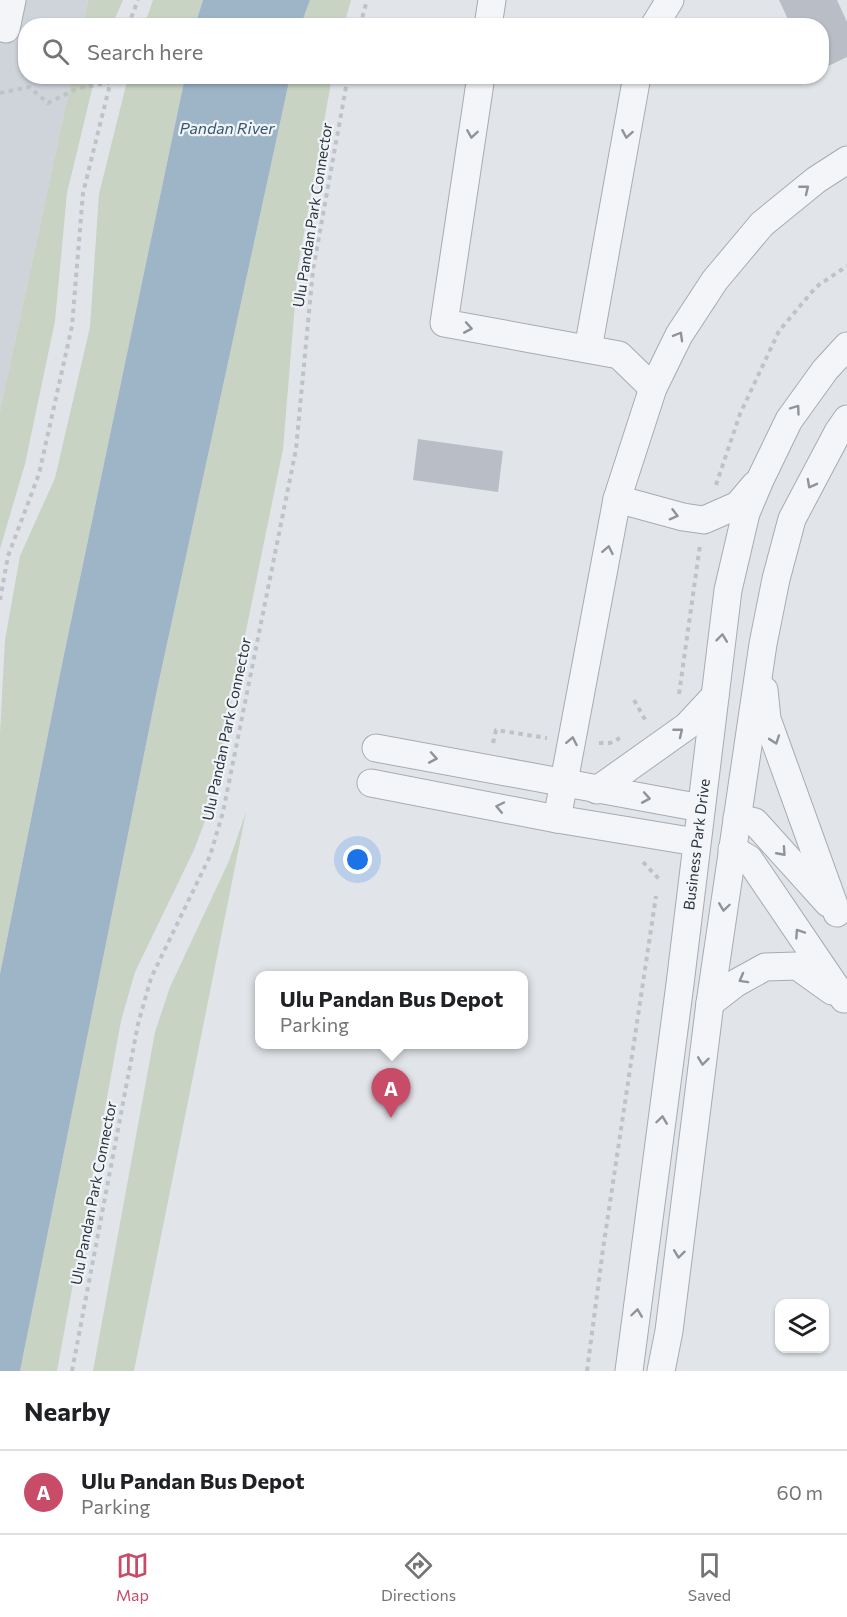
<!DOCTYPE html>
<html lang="en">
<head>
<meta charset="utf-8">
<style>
	:root { --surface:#fff; --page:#f2f2f2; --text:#202124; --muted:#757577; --line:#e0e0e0; --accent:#c84c68 }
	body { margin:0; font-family:Commissioner,sans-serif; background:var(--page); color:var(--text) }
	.controls { position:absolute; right:18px; bottom:18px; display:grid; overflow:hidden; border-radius:12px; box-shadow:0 2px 4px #0004 }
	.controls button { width:54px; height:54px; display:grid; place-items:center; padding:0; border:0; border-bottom:2px solid var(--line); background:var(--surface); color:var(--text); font:30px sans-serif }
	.you { position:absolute; left:358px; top:860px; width:21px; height:21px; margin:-15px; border:4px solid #fff; border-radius:50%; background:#1a73e8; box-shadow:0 0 0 9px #1a73e833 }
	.badge { display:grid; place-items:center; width:39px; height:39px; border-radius:50%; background:var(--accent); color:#fff; font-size:20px; font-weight:700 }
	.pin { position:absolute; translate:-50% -50px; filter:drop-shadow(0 2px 3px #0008) }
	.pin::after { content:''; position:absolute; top:32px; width:21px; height:18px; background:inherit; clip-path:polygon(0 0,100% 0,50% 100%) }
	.popup { position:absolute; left:255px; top:971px; width:273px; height:78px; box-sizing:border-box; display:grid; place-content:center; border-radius:12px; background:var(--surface); filter:drop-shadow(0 2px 4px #0005); font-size:20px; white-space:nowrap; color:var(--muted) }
	.popup b { font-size:22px; color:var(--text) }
	.popup::after { content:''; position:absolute; left:50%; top:100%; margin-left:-12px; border:12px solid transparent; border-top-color:var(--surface) }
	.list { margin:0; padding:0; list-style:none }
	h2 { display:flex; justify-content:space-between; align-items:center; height:78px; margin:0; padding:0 24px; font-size:26px }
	h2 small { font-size:20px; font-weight:400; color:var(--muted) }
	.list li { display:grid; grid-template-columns:39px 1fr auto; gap:18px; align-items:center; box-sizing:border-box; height:84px; padding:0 24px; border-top:2px solid var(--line) }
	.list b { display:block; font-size:22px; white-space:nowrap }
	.list p { margin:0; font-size:20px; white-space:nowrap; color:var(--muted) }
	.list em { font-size:20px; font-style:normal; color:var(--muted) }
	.icon { flex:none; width:33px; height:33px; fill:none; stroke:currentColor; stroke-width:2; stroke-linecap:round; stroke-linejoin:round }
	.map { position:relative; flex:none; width:847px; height:1371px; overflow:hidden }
	.search { position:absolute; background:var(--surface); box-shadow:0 2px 4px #0004; left:18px; right:18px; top:18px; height:66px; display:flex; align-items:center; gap:15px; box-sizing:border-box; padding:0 21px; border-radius:24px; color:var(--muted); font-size:22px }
	.sheet { height:162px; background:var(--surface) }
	nav { display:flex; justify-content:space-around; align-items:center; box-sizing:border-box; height:84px; border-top:2px solid var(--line); background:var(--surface); font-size:16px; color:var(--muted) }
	nav a { display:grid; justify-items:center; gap:3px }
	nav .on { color:var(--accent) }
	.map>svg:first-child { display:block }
</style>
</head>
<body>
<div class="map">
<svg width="847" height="1371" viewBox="0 0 847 1371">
	<rect width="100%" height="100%" fill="#e1e5e9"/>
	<polygon fill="#cfd4db" points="0,0 88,0 83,25 26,26 26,76 72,77 0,411"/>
	<g fill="#c8d3c3">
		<polygon points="88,0 123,0 112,25 83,25"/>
		<polygon points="153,0 203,0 195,25 144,26"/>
		<polygon points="310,0 351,0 344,25 301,26"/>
		<polygon points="72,77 95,77 67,193 55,321 25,464 0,549 0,411"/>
		<polygon points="128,77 185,77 62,664 0,974 0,733 5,640 20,556 55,478 90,327 99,194"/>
		<polygon points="290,77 332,77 298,267 283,449 210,808 194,850 135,972 121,1021 57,1371 20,1371 157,690"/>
		<polygon points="246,812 134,1371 93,1371 155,1032 170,987 229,861"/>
	</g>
	<g fill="#9eb5c7">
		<polygon points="203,0 310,0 301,25 195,25"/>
		<polygon points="185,77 290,77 157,690 20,1371 0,1371 0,974 62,664"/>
	</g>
	<g fill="#b9bec6">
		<polygon points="779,0 837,0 847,22 847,57 822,69 822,26 791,26"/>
		<polygon points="418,439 503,451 498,492 413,480"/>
	</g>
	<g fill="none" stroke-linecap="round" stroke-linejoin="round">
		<defs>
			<g id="minor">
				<polyline points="488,26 492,0"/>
				<polyline points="654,26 670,0"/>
				<polyline points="0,27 6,29 12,0"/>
				<polyline points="481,76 444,323 619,355 653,388"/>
				<polyline points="588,349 637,76"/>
				<polyline points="617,499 683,517 704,520 738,505 755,485"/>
				<polyline points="764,690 767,719 837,913"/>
				<polyline points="376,748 701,808"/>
				<polyline points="371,783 557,819 696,842"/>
				<polyline points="597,790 687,726 715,696"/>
				<polyline points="737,818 755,822 828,903"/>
				<polyline points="557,819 617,499 653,388 679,335 715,280 762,224 816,180 847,160"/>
				<polyline points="732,849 749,859 844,999"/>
				<polyline points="710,1003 736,983 765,967 797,966 832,991"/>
				<path id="s1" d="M629,1371L680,984L728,590L746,513L760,480L789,420L825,370L847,346"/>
				<polyline points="661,1371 669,1331 710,1003 763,644 776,579 792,519 838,432 847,419"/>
			</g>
		</defs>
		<use href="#minor" stroke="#a6acb3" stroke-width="29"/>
		<g stroke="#bfc3c8" stroke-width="4" stroke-dasharray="4.5 4.5" stroke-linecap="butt">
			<polyline points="128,26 138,0"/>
			<polyline points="360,26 367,0"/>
			<polyline points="0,93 29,87 48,103 76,89 111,82"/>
			<polyline points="716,485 740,414 779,331 816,287 847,266"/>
			<polyline points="0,600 8,556 39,474 72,326 83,193 112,76"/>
			<polyline points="679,694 700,545"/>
			<polyline points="634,700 647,723"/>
			<polyline points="493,743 496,730 547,738"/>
			<polyline points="599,743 610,743 620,738"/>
			<polyline points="643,862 659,879"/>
			<polyline points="72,1371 138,1024 151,978 210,856 223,812 296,449 313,270 348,76"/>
			<polyline points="587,1371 603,1249 656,896"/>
		</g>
		<use href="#minor" stroke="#f4f5f8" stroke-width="27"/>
	</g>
	<defs><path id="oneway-chevron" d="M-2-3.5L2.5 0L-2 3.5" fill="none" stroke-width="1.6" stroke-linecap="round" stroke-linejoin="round" transform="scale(1.5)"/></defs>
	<g stroke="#8f949c">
		<use href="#oneway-chevron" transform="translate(472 134) rotate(99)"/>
		<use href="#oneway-chevron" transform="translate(627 134) rotate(100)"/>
		<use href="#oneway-chevron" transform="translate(805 189) rotate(-39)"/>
		<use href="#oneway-chevron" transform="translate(468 328) rotate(10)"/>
		<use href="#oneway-chevron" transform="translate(679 336) rotate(-60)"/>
		<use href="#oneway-chevron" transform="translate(796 409) rotate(-54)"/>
		<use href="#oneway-chevron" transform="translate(811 484) rotate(118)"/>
		<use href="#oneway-chevron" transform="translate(674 515) rotate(15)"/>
		<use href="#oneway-chevron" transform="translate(608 550) rotate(-79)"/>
		<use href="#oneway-chevron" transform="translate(722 638) rotate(-83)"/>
		<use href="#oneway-chevron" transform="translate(679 732) rotate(-39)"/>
		<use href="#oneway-chevron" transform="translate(775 740) rotate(71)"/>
		<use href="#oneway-chevron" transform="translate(572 741) rotate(-79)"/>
		<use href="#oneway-chevron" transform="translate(433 758) rotate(10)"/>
		<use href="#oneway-chevron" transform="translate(646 798) rotate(10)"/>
		<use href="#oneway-chevron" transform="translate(500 807) rotate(-168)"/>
		<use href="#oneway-chevron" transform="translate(782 852) rotate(48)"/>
		<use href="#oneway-chevron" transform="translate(724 907) rotate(98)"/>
		<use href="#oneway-chevron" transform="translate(799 933) rotate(-124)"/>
		<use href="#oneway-chevron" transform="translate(743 979) rotate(151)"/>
		<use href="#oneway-chevron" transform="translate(703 1061) rotate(97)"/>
		<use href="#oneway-chevron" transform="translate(662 1120) rotate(-82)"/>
		<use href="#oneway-chevron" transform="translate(679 1254) rotate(97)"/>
		<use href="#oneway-chevron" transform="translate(637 1313) rotate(-82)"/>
	</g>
	<g text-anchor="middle" stroke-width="4.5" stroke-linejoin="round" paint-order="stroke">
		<g font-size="15" fill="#2a3440" stroke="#f1f4f7">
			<text transform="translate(313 215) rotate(-81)" y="5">Ulu Pandan Park Connector</text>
			<text transform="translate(227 729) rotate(-78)" y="5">Ulu Pandan Park Connector</text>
			<text dy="5" stroke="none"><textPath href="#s1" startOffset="531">Business Park Drive</textPath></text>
			<text transform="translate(94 1193) rotate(-79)" y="5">Ulu Pandan Park Connector</text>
		</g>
		<g font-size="16" font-style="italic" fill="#365572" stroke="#f1f4f7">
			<text x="227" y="134">Pandan River</text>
		</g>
	</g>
</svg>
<div class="controls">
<button><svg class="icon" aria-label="layers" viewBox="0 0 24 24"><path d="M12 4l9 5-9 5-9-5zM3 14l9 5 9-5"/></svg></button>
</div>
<div class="you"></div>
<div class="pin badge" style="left:391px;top:1118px">A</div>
<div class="popup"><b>Ulu Pandan Bus Depot</b>Parking</div>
<div class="search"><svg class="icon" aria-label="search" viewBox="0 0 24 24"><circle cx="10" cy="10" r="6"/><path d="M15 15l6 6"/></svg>Search here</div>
</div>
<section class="sheet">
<h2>Nearby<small></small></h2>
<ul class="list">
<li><span class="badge">A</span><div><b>Ulu Pandan Bus Depot</b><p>Parking</p></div><em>60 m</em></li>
</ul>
</section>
<nav>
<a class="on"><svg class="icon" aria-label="map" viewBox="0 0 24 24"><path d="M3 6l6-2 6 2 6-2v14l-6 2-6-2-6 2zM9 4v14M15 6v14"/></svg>Map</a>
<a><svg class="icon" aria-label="directions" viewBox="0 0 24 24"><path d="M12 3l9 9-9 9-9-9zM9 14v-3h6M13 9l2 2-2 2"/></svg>Directions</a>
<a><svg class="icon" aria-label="saved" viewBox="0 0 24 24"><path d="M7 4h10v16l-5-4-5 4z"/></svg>Saved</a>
</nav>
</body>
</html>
